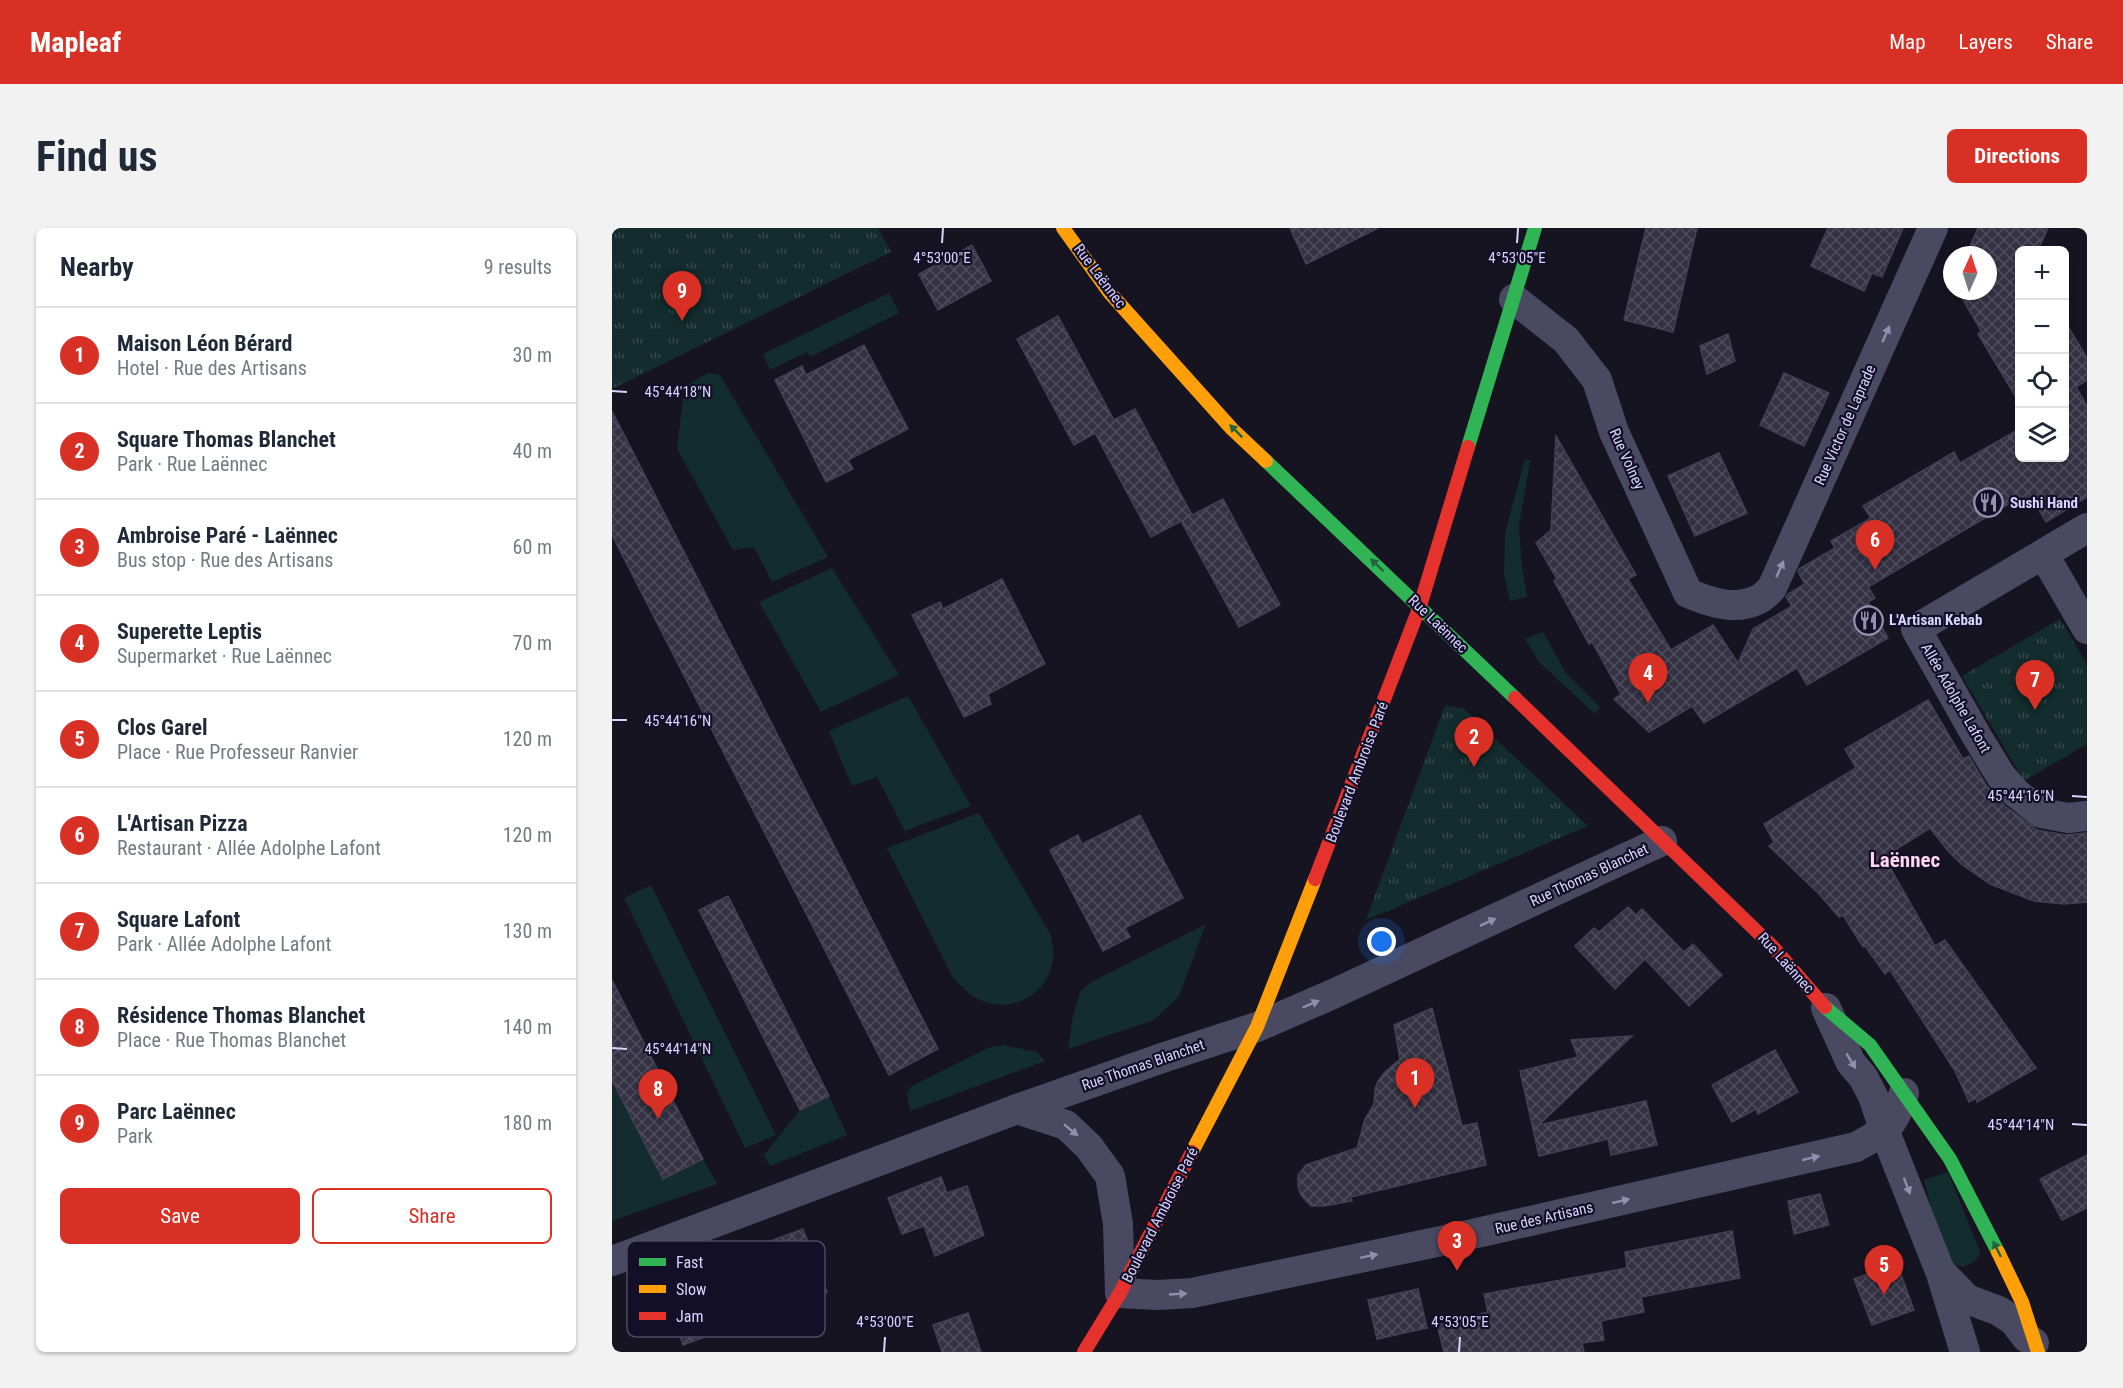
<!DOCTYPE html>
<html lang="en">
<head>
<meta charset="utf-8">
<style>
	:root { --surface:#fff; --page:#f2f2f3; --text:#1f2937; --muted:#747a83; --line:#e0e1e3; --accent:#d93025 }
	body { margin:0; font-family:"Roboto Condensed",sans-serif; background:var(--page); color:var(--text) }
	.controls { position:absolute; right:18px; top:18px; display:grid; overflow:hidden; border-radius:9px; box-shadow:0 2px 4px #0004 }
	.controls button { width:54px; height:54px; display:grid; place-items:center; padding:0; border:0; border-bottom:2px solid var(--line); background:var(--surface); color:var(--text); font:30px sans-serif }
	.compass { position:absolute; left:1331px; top:18px; width:54px; height:54px; border-radius:50%; background:var(--surface); box-shadow:0 2px 4px #0004; rotate:3deg }
	.you { position:absolute; left:770px; top:714px; width:21px; height:21px; margin:-15px; border:4px solid #fff; border-radius:50%; background:#1a73e8; box-shadow:0 0 0 9px #1a73e833 }
	.badge { display:grid; place-items:center; width:39px; height:39px; border-radius:50%; background:var(--accent); color:#fff; font-size:20px; font-weight:700 }
	.pin { position:absolute; translate:-50% -50px; filter:drop-shadow(0 2px 3px #0008) }
	.pin::after { content:''; position:absolute; top:32px; width:21px; height:18px; background:inherit; clip-path:polygon(0 0,100% 0,50% 100%) }
	.list { margin:0; padding:0; list-style:none }
	h2 { display:flex; justify-content:space-between; align-items:center; height:78px; margin:0; padding:0 24px; font-size:26px }
	h2 small { font-size:20px; font-weight:400; color:var(--muted) }
	.list li { display:grid; grid-template-columns:39px 1fr auto; gap:18px; align-items:center; box-sizing:border-box; height:96px; padding:0 24px; border-top:2px solid var(--line) }
	.list b { display:block; font-size:22px; white-space:nowrap }
	.list p { margin:0; font-size:20px; white-space:nowrap; color:var(--muted) }
	.list em { font-size:20px; font-style:normal; color:var(--muted) }
	.actions { display:flex; gap:12px; padding:18px 24px }
	.actions a { flex:1; padding:14px 0; border:2px solid var(--accent); border-radius:9px; text-align:center; font-size:21px; color:var(--accent) }
	.actions .main { background:var(--accent); color:#fff }
	.icon { flex:none; width:33px; height:33px; fill:none; stroke:currentColor; stroke-width:2; stroke-linecap:round; stroke-linejoin:round }
	.map { position:relative; flex:none; width:1475px; height:1124px; overflow:hidden; border-radius:9px }
	header { display:flex; align-items:center; gap:36px; box-sizing:border-box; height:84px; padding:0 30px; background:var(--accent); color:#fff }
	header strong { font-size:28px }
	nav { display:flex; gap:33px; margin-inline-start:auto; font-size:21px }
	.intro { display:flex; align-items:center; justify-content:space-between; box-sizing:border-box; height:144px; padding:0 36px }
	h1 { margin:0; font-size:42px }
	.button { padding:15px 27px; border-radius:9px; background:var(--accent); color:#fff; font-size:21px; font-weight:700 }
	main { display:flex; gap:36px; padding:0 36px }
	aside { flex:1; background:var(--surface); border-radius:9px; box-shadow:0 2px 4px #0004 }
	.map>svg:first-child { display:block }
</style>
</head>
<body>
<header>
<strong>Mapleaf</strong>
<nav><a>Map</a><a>Layers</a><a>Share</a></nav>
</header>
<div class="intro"><h1>Find us</h1><a class="button">Directions</a></div>
<main>
<aside>
<h2>Nearby<small>9 results</small></h2>
<ul class="list">
<li><span class="badge">1</span><div><b>Maison Léon Bérard</b><p>Hotel · Rue des Artisans</p></div><em>30 m</em></li>
<li><span class="badge">2</span><div><b>Square Thomas Blanchet</b><p>Park · Rue Laënnec</p></div><em>40 m</em></li>
<li><span class="badge">3</span><div><b>Ambroise Paré - Laënnec</b><p>Bus stop · Rue des Artisans</p></div><em>60 m</em></li>
<li><span class="badge">4</span><div><b>Superette Leptis</b><p>Supermarket · Rue Laënnec</p></div><em>70 m</em></li>
<li><span class="badge">5</span><div><b>Clos Garel</b><p>Place · Rue Professeur Ranvier</p></div><em>120 m</em></li>
<li><span class="badge">6</span><div><b>L'Artisan Pizza</b><p>Restaurant · Allée Adolphe Lafont</p></div><em>120 m</em></li>
<li><span class="badge">7</span><div><b>Square Lafont</b><p>Park · Allée Adolphe Lafont</p></div><em>130 m</em></li>
<li><span class="badge">8</span><div><b>Résidence Thomas Blanchet</b><p>Place · Rue Thomas Blanchet</p></div><em>140 m</em></li>
<li><span class="badge">9</span><div><b>Parc Laënnec</b><p>Park</p></div><em>180 m</em></li>
</ul>
<div class="actions"><a class="main">Save</a><a>Share</a></div>
</aside>
<div class="map">
<svg width="1475" height="1124" viewBox="0 0 1475 1124">
	<defs>
		<pattern id="park-tufts" width="24" height="20" patternUnits="userSpaceOnUse" patternTransform="scale(1.5)"><rect width="24" height="20" fill="#132c2d"/><path d="M3 7l-1-3M5 7V3M7 7l1-3M15 17l-1-3M17 17v-4M19 17l1-3" fill="none" stroke="#354a4c"/></pattern>
		<pattern id="building-cross-hatch" width="8" height="8" patternUnits="userSpaceOnUse" patternTransform="scale(1.5)"><rect width="8" height="8" fill="#343243"/><path d="M0 0l8 8M0 8l8-8" fill="none" stroke="#514f5f"/></pattern>
	</defs>
	<rect width="100%" height="100%" fill="#161421"/>
	<g fill="#132c2d">
		<polygon points="277,65 287,85 198,129 195,124 158,142 151,126"/>
		<polygon points="96,145 108,147 216,329 160,354 142,319 121,322 65,221 71,170 77,156"/>
		<polygon points="913,231 918,233 907,298 910,339 915,369 898,373 892,346 893,305"/>
		<polygon points="220,340 287,447 209,484 147,374"/>
		<polygon points="931,404 954,445 988,479 983,486 927,434 913,411"/>
		<polygon points="296,468 359,578 293,603 265,549 240,558 217,503"/>
		<path d="M367,585L439,707C440,714 442,723 441,731C437,763 407,783 376,775C361,771 351,760 341,750L275,620Z"/>
		<polygon points="39,657 164,907 133,920 12,670"/>
		<polygon points="594,696 567,768 542,792 456,821 461,788 468,764 479,754"/>
		<polygon points="392,817 425,824 433,833 298,883 295,866 300,858 376,820"/>
		<polygon points="0,852 51,951 91,931 105,956 0,993"/>
		<polygon points="217,868 235,907 158,938 152,927 188,882"/>
		<polygon points="1336,944 1369,1026 1360,1035 1350,1039 1342,1036 1331,1026 1312,952"/>
	</g>
	<g fill="url(#park-tufts)">
		<polygon points="0,0 266,0 279,24 0,161"/>
		<polygon points="1448,391 1475,436 1475,516 1412,553 1350,448"/>
		<polygon points="833,477 851,480 976,598 754,692"/>
	</g>
	<g fill="url(#building-cross-hatch)" stroke="#433f54" stroke-width="1.5">
		<polygon points="678,0 766,0 694,36"/>
		<polygon points="1034,0 1085,0 1061,104 1012,92"/>
		<polygon points="1216,0 1291,0 1270,49 1260,45 1252,63 1199,38"/>
		<polygon points="1366,0 1436,0 1426,22 1407,22 1407,174 1366,106 1369,103 1349,68 1348,63 1376,63 1376,27 1354,27"/>
		<polygon points="360,17 379,53 326,82 307,46"/>
		<polygon points="446,88 502,192 523,181 580,287 611,271 668,377 627,399 569,293 539,309 483,205 462,217 405,111"/>
		<polygon points="1452,92 1475,130 1475,152 1464,159 1475,178 1475,269 1434,294 1422,273 1415,277 1410,268 1256,359 1263,370 1256,374 1276,410 1195,457 1185,440 1092,495 1080,478 1037,504 1002,471 1009,466 980,414 977,416 942,353 945,351 924,315 939,302 944,208 1024,347 1016,351 1059,422 1101,397 1126,435 1141,401 1180,378 1174,369 1176,366 1193,356 1186,344 1187,341 1223,320 1219,313 1259,290 1251,278 1342,224 1348,235 1407,201 1407,230 1452,230"/>
		<polygon points="1116,106 1123,133 1095,146 1088,118"/>
		<polygon points="252,117 296,201 236,232 241,241 214,254 163,152 190,138 194,147"/>
		<polygon points="1172,145 1217,165 1192,218 1148,197"/>
		<polygon points="0,183 326,821 277,847 0,307"/>
		<polygon points="1107,225 1135,285 1083,308 1056,248"/>
		<polygon points="390,351 433,436 376,466 379,476 352,489 300,387 328,374 331,381"/>
		<polygon points="1316,472 1351,531 1357,528 1374,557 1393,578 1425,602 1453,607 1475,605 1475,674 1452,676 1422,673 1378,656 1349,636 1336,623 1318,600 1272,629 1323,718 1333,712 1424,840 1365,874 1364,870 1357,874 1343,843 1278,742 1273,746 1253,718 1251,719 1231,687 1227,689 1207,666 1157,618 1162,614 1152,596 1244,540 1233,521"/>
		<polygon points="528,587 571,670 513,700 518,709 491,723 438,622 466,607 470,616"/>
		<polygon points="116,668 217,868 188,882 87,682"/>
		<polygon points="1016,679 1024,687 1030,681 1072,724 1081,716 1110,747 1077,778 1033,731 1003,761 963,718 982,700 987,704"/>
		<polygon points="0,752 91,931 51,951 0,852"/>
		<polygon points="820,780 850,898 865,895 874,937 739,969 740,973 713,978 699,978 689,967 686,959 686,947 694,937 745,920 753,891 762,876 763,861 766,853 773,844 788,831 782,797"/>
		<polygon points="1020,808 927,897 1034,873 1045,917 999,927 996,911 927,928 908,843 966,829 959,812"/>
		<polygon points="1163,822 1186,864 1146,886 1144,881 1120,894 1100,857"/>
		<polygon points="1475,927 1475,980 1450,992 1428,951"/>
		<polygon points="329,949 335,965 355,958 372,1007 323,1028 312,998 290,1006 276,970"/>
		<polygon points="1208,966 1217,997 1182,1006 1176,973"/>
		<polygon points="191,1001 215,1064 71,1117 53,1063 146,1029 142,1019"/>
		<polygon points="1120,1003 1128,1050 1029,1069 1032,1084 989,1093 992,1112 970,1115 972,1124 832,1124 825,1097 876,1084 872,1066 1015,1040 1013,1024"/>
		<polygon points="1285,1035 1302,1082 1260,1097 1242,1051"/>
		<polygon points="806,1061 815,1100 765,1111 756,1072"/>
		<polygon points="356,1085 369,1124 330,1124 321,1097"/>
	</g>
	<g fill="none" stroke-linecap="round" stroke-linejoin="round">
		<g stroke="#4a4962" stroke-width="30">
			<path d="M902,71L954,112L985,152L1002,204L1076,365C1097,374 1123,383 1145,372C1151,370 1156,364 1160,360L1321,0"/>
			<polyline points="1475,300 1304,401 1364,507 1389,548 1404,565 1429,585 1456,590 1475,588"/>
			<polyline points="1432,327 1475,401"/>
			<polyline points="1214,780 1239,835 1251,849 1261,868 1273,904 1328,1043 1355,1071 1387,1083 1402,1093 1414,1109 1422,1115"/>
			<path d="M405,881L454,897L477,919L498,948L506,996L508,1065L546,1067L580,1065L834,1012L1244,919C1273,903 1282,899 1292,865"/>
			<polyline points="0,1033 405,881 553,829 645,799 721,766 1050,613"/>
			<polyline points="1330,1049 1353,1124"/>
		</g>
		<g stroke="#30b455" stroke-width="14">
			<polyline points="856,219 923,0"/>
			<polyline points="654,233 903,470"/>
			<polyline points="1213,779 1258,817 1338,931 1386,1024"/>
		</g>
		<g stroke="#ff9f0a" stroke-width="14">
			<polyline points="451,0 497,64 620,201 654,233"/>
			<polyline points="580,924 645,799 703,651"/>
			<polyline points="1386,1024 1410,1074 1426,1124"/>
		</g>
		<g stroke="#e5322d" stroke-width="14">
			<polyline points="903,470 1161,719 1213,779"/>
			<polyline points="703,651 808,378 856,219"/>
			<polyline points="472,1124 508,1065 580,924"/>
		</g>
	</g>
	<defs><path id="oneway-solid" d="M-6-.8H1V-3.2L6.5 0L1 3.2V.8H-6Z" transform="scale(1.5)"/></defs>
	<g fill="#928eb0">
		<use href="#oneway-solid" transform="translate(1274 106) rotate(-66)"/>
		<use href="#oneway-solid" transform="translate(1168 341) rotate(-66)"/>
		<use href="#oneway-solid" transform="translate(876 694) rotate(-25)"/>
		<use href="#oneway-solid" transform="translate(699 776) rotate(-23)"/>
		<use href="#oneway-solid" transform="translate(1239 833) rotate(59)"/>
		<use href="#oneway-solid" transform="translate(459 902) rotate(39)"/>
		<use href="#oneway-solid" transform="translate(1199 930) rotate(-13)"/>
		<use href="#oneway-solid" transform="translate(1295 958) rotate(69)"/>
		<use href="#oneway-solid" transform="translate(1009 973) rotate(-13)"/>
		<use href="#oneway-solid" transform="translate(757 1028) rotate(-12)"/>
		<use href="#oneway-solid" transform="translate(566 1066) rotate(-3)"/>
	</g>
	<g fill="#22623e">
		<use href="#oneway-solid" transform="translate(624 203) rotate(-135)"/>
		<use href="#oneway-solid" transform="translate(765 337) rotate(-136)"/>
		<use href="#oneway-solid" transform="translate(1385 1021) rotate(-116)"/>
	</g>
	<path fill="none" stroke="#d9d4ff" stroke-width="2" d="M330,15L331,0M905,15L906,0M0,163L15,164M0,492H15M1460,568L1475,569M0,820L15,821M1460,896L1475,897M272,1124L273,1109M847,1124L848,1109"/>
	<defs>
		<symbol id="restaurant-ring" viewBox="-11 -11 22 22"><circle r="9.5" fill="#130f26" stroke="#9591b1" stroke-width="1.5"/><path d="M-5-6h1v4h1v-4h1v4h1v-4h1v5L-1.5 .5V6h-2V.5L-5-1ZM5-6V6H3V1.5H1.5Q1.5-4 5-6Z" fill="#9591b1"/></symbol>
	</defs>
	<g fill-rule="evenodd">
		<use href="#restaurant-ring" x="1360" y="258" width="33" height="33"/>
		<use href="#restaurant-ring" x="1240" y="376" width="33" height="33"/>
	</g>
	<g text-anchor="middle" stroke-width="4.5" stroke-linejoin="round" paint-order="stroke">
		<g font-size="15" fill="#d9d4ff" stroke="#130f26">
			<text transform="translate(488 48) rotate(53)" y="5">Rue Laënnec</text>
			<text transform="translate(1233 197) rotate(-66)" y="5">Rue Victor de Laprade</text>
			<text transform="translate(1015 231) rotate(66)" y="5">Rue Volney</text>
			<text transform="translate(826 396) rotate(44)" y="5">Rue Laënnec</text>
			<text transform="translate(1344 470) rotate(60)" y="5">Allée Adolphe Lafont</text>
			<text transform="translate(745 544) rotate(-69)" y="5">Boulevard Ambroise Paré</text>
			<text transform="translate(977 647) rotate(-25)" y="5">Rue Thomas Blanchet</text>
			<text transform="translate(1174 735) rotate(48)" y="5">Rue Laënnec</text>
			<text transform="translate(531 837) rotate(-19)" y="5">Rue Thomas Blanchet</text>
			<text transform="translate(548 987) rotate(-63)" y="5">Boulevard Ambroise Paré</text>
			<text transform="translate(932 990) rotate(-13)" y="5">Rue des Artisans</text>
		</g>
		<g font-size="15" font-weight="bold" fill="#d9d4ff" stroke="#130f26" text-anchor="start">
			<text x="1398" y="280">Sushi Hand</text>
			<text x="1277" y="397">L'Artisan Kebab</text>
		</g>
		<g font-size="21" font-weight="bold" fill="#ffd6f0" stroke="#130f26">
			<text x="1293" y="639">Laënnec</text>
		</g>
	</g>
	<rect x="15" y="1013" width="198" height="96" rx="9" fill="#130f26" stroke="#4e4a67" stroke-width="1.5"/>
	<rect x="27" y="1030" width="27" height="8" fill="#30b455"/>
	<rect x="27" y="1057" width="27" height="8" fill="#ff9f0a"/>
	<rect x="27" y="1084" width="27" height="8" fill="#e5322d"/>
	<g font-size="16" fill="#d9d4ff">
		<text x="64" y="1040">Fast</text>
		<text x="64" y="1067">Slow</text>
		<text x="64" y="1094">Jam</text>
	</g>
	<g font-size="15" text-anchor="middle" fill="#d9d4ff" stroke="#130f26" stroke-width="4.5" stroke-linejoin="round" paint-order="stroke">
		<text x="330" y="35">4°53'00"E</text>
		<text x="905" y="35">4°53'05"E</text>
		<text x="66" y="169">45°44'18"N</text>
		<text x="66" y="498">45°44'16"N</text>
		<text x="1409" y="573">45°44'16"N</text>
		<text x="66" y="826">45°44'14"N</text>
		<text x="1409" y="902">45°44'14"N</text>
		<text x="273" y="1099">4°53'00"E</text>
		<text x="848" y="1099">4°53'05"E</text>
	</g>
</svg>
<div class="controls">
<button>+</button>
<button>−</button>
<button><svg class="icon" aria-label="locate" viewBox="0 0 24 24"><circle cx="12" cy="12" r="6"/><path d="M12 2v4M12 18v4M2 12h4M18 12h4"/></svg></button>
<button><svg class="icon" aria-label="layers" viewBox="0 0 24 24"><path d="M12 4l9 5-9 5-9-5zM3 14l9 5 9-5"/></svg></button>
</div>
<svg class="compass" viewBox="-18 -18 36 36"><path d="M0-13l5 13h-10z" fill="#e53935"/><path d="M0 13l5-13h-10z" fill="#747a83"/></svg>
<div class="you"></div>
<div class="pin badge" style="left:803px;top:880px">1</div>
<div class="pin badge" style="left:862px;top:539px">2</div>
<div class="pin badge" style="left:845px;top:1043px">3</div>
<div class="pin badge" style="left:1036px;top:475px">4</div>
<div class="pin badge" style="left:1272px;top:1067px">5</div>
<div class="pin badge" style="left:1263px;top:342px">6</div>
<div class="pin badge" style="left:1423px;top:482px">7</div>
<div class="pin badge" style="left:46px;top:891px">8</div>
<div class="pin badge" style="left:70px;top:93px">9</div>
</div>
</main>
</body>
</html>
